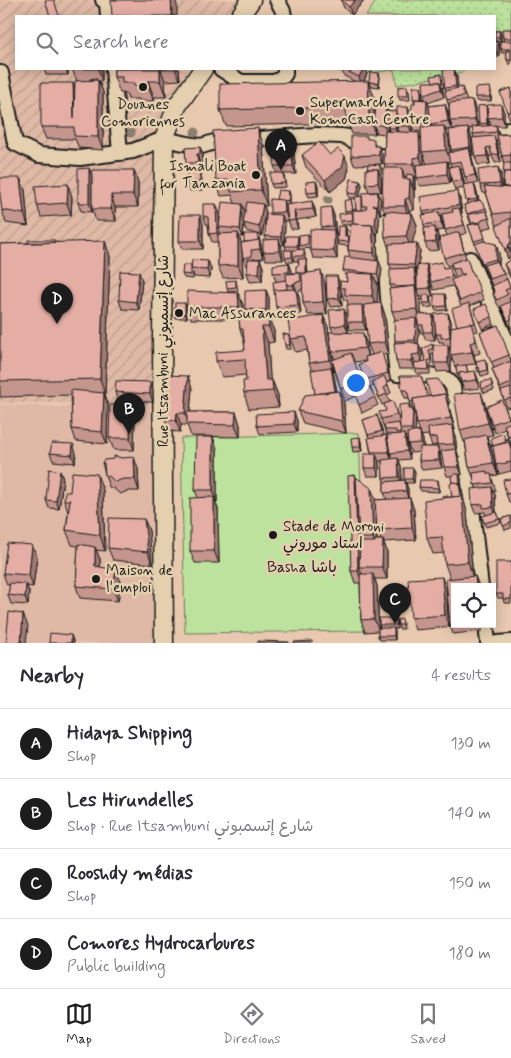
<!DOCTYPE html>
<html lang="en">
<head>
<meta charset="utf-8">
<style>
	:root { --surface:#fff; --page:#f2f2f3; --text:#2b2b33; --muted:#7c7c81; --line:#e1e1e2; --accent:#1c1c1c }
	body { margin:0; font-family:Mynerve,"Playpen Sans Arabic",sans-serif; background:var(--page); color:var(--text) }
	.controls { position:absolute; right:15px; bottom:15px; display:grid; overflow:hidden; border-radius:0px; box-shadow:0 2px 12px #0003 }
	.controls button { width:45px; height:45px; display:grid; place-items:center; padding:0; border:0; border-bottom:1px solid var(--line); background:var(--surface); color:var(--text); font:25px sans-serif }
	.you { position:absolute; left:355px; top:382px; width:18px; height:18px; margin:-12px; border:4px solid #fff; border-radius:50%; background:#1a73e8; box-shadow:0 0 0 8px #1a73e833 }
	.badge { display:grid; place-items:center; width:32px; height:32px; border-radius:50%; background:var(--accent); color:#fff; font-size:16px; font-weight:700 }
	.pin { position:absolute; translate:-50% -41px; filter:drop-shadow(0 1px 2px #0008) }
	.pin::after { content:''; position:absolute; top:26px; width:18px; height:15px; background:inherit; clip-path:polygon(0 0,100% 0,50% 100%) }
	.list { margin:0; padding:0; list-style:none }
	h2 { display:flex; justify-content:space-between; align-items:center; height:65px; margin:0; padding:0 20px; font-size:21px }
	h2 small { font-size:16px; font-weight:400; color:var(--muted) }
	.list li { display:grid; grid-template-columns:32px 1fr auto; gap:15px; align-items:center; box-sizing:border-box; height:70px; padding:0 20px; border-top:1px solid var(--line) }
	.list b { display:block; font-size:19px; white-space:nowrap }
	.list p { margin:0; font-size:16px; white-space:nowrap; color:var(--muted) }
	.list em { font-size:16px; font-style:normal; color:var(--muted) }
	.icon { flex:none; width:28px; height:28px; fill:none; stroke:currentColor; stroke-width:2; stroke-linecap:round; stroke-linejoin:round }
	.map { position:relative; flex:none; width:511px; height:643px; overflow:hidden }
	.search { position:absolute; background:var(--surface); box-shadow:0 2px 12px #0003; left:15px; right:15px; top:15px; height:55px; display:flex; align-items:center; gap:12px; box-sizing:border-box; padding:0 18px; border-radius:0px; color:var(--muted); font-size:19px }
	.sheet { height:345px; background:var(--surface) }
	nav { display:flex; justify-content:space-around; align-items:center; box-sizing:border-box; height:70px; border-top:1px solid var(--line); background:var(--surface); font-size:14px; color:var(--muted) }
	nav a { display:grid; justify-items:center; gap:2px }
	nav .on { color:var(--accent) }
	.map>svg:first-child { display:block }
</style>
</head>
<body>
<div class="map">
<svg width="511" height="643" viewBox="0 0 511 643">
	<defs>
		<pattern id="industrial-furrows" width="10" height="10" patternUnits="userSpaceOnUse" patternTransform="scale(1.25)"><rect width="10" height="10" fill="#dfb9a5"/><path d="M-1 1l2-2M0 10L10 0M9 11l2-2" fill="none" stroke="#bf9e8d"/></pattern>
		<pattern id="grass-dots" width="8" height="8" patternUnits="userSpaceOnUse" patternTransform="scale(1.25)"><rect width="8" height="8" fill="#bde29d"/><path d="M2 2h.1M6 6h.1" fill="none" stroke="#a2c187" stroke-width="1.8" stroke-linecap="round"/></pattern>
	</defs>
	<rect width="100%" height="100%" fill="#e8c8ae"/>
	<filter id="ink" filterUnits="userSpaceOnUse"><feTurbulence type="fractalNoise" baseFrequency=".02" numOctaves="2"/><feDisplacementMap in="SourceGraphic" scale="10" xChannelSelector="R" yChannelSelector="G"/><feConvolveMatrix kernelMatrix="1 2 1 2 8 2 1 2 1" color-interpolation-filters="sRGB"/></filter>
	<g filter="url(#ink)">
		<polygon fill="#dfb9a5" points="0,405 154,409 154,643 0,643"/>
		<polygon fill="url(#industrial-furrows)" points="0,0 240,0 228,16 16,16 16,69 190,69 170,96 159,119 153,140 154,409 63,403 0,403"/>
		<g fill="url(#grass-dots)" stroke="#6c7f5c">
			<polygon points="377,0 511,0 511,29 495,32 495,16 366,16"/>
			<polygon points="362,69 463,69 463,72 397,85 394,70 370,73"/>
		</g>
		<polygon fill="#bde29d" stroke="#6c7f5c" points="359,433 366,631 185,633 181,438"/>
		<g fill="none" stroke-linecap="round" stroke-linejoin="round">
			<defs>
				<g id="minor">
					<polyline points="103,0 107,3 108,16"/>
					<polyline points="277,0 283,11 284,16"/>
					<polyline points="113,69 120,153"/>
					<polyline points="221,69 241,82 274,82 281,79 285,74 285,69"/>
					<polyline points="0,73 1,73 15,143 39,155 80,158 133,151 164,139 193,145 202,146 214,142 317,135 341,136 348,137 351,140 354,141 385,140 434,134 511,129"/>
					<polyline points="385,221 385,252 388,298 397,374 440,376 448,380 453,387 471,500 481,587"/>
					<polyline points="470,259 511,351"/>
					<polyline points="470,446 511,429"/>
					<polyline points="486,624 488,643"/>
					<polyline points="497,643 511,642"/>
				</g>
				<g id="major">
					<polyline points="240,16 251,0"/>
					<polyline points="164,643 162,340 164,139 177,106 203,69"/>
				</g>
			</defs>
			<use href="#minor" stroke="#1c1c1c" stroke-width="18"/>
			<use href="#major" stroke="#1c1c1c" stroke-width="21"/>
			<use href="#minor" stroke="#e4cfae" stroke-width="14"/>
			<use href="#major" stroke="#e4cfae" stroke-width="18"/>
		</g>
		<g fill="#897f6c">
			<circle cx="195" cy="132" r="4.5"/>
			<circle cx="131" cy="133" r="4.5"/>
			<circle cx="328" cy="200" r="4.5"/>
		</g>
		<g fill="#c5968e" stroke="#1c1c1c" fill-rule="evenodd">
			<polygon points="341,0 364,0 352,15 344,8"/>
			<polygon points="511,29 511,64 509,64 507,60 506,53 502,53 501,49 501,41 495,41 495,31 500,31 501,35 501,41 504,41 503,38"/>
			<polygon points="495,42 498,42 500,47 499,57 495,57"/>
			<polygon points="44,69 68,69 68,75 46,75"/>
			<polygon points="72,69 102,69 102,81 99,81 103,92 103,150 79,148 75,139 46,139 41,127 73,83 75,87 77,81"/>
			<polygon points="114,69 179,69 180,80 165,81 166,97 154,97 154,101 140,101 139,99 128,99 126,93 120,93 114,77"/>
			<path d="M341,69H365L367,74L364,81L374,96V120L386,107L389,115L387,131H389L388,128L396,111L397,115L411,114L415,104L413,99L422,91L423,99H425L424,95L433,82L442,78L444,88H442L444,97L428,103L429,106L445,104L448,112L451,129L446,130L449,138L450,153L452,152L451,150L464,129H453L450,121L449,107L447,100L445,88L454,69L457,77L458,88L462,87L467,101L472,100L475,108L477,126H480L479,124L486,105L488,109V125H491L488,118L504,112L505,126H496L499,134H511V256V255L508,259L486,193H483L480,185L498,167L501,175L503,187H504V163L502,156L498,140H496L501,162L495,163L492,156H489L490,164L478,165L475,157L474,138L473,134L472,128L469,129L471,136L473,155L471,156L478,183L474,184L477,192L479,200L486,208L492,227L485,228L484,230H482L486,242L499,253V265L507,279L511,291V297L509,298L510,302L511,301V329L501,307L500,308L496,302L493,294L495,293L486,271H485L468,225L471,224L464,205L467,204L464,188L455,190L452,182L450,172V183L420,186L416,176H414L415,180V190H414V210L409,211V213H412L417,225L412,243H417L420,251L418,266L428,271L444,268L453,275L454,279L456,278L451,265L447,266L444,258L447,236L445,230L443,217H441L444,230L437,231L438,236L439,250L428,251L425,243V228L424,225V215L423,212L457,191L460,199L462,213L461,214L467,233L460,235L466,258L471,271L484,300L470,306L478,331L474,332L480,353L474,355L476,364L466,365L468,372L478,379L480,388L464,390L460,379H458L456,367H455L451,356V371L437,372L434,363V353L431,354L432,364L430,365V374H417L414,365V369H399L396,361L395,341V319L392,311L391,289L390,285L391,268L389,264V249L385,237V213L382,206L385,168L384,164L385,134L377,133L374,126L375,134H352L348,123L226,126L220,110L354,81L344,76ZM430,114L431,124L432,127H429ZM397,119V126L399,132H397ZM412,126L414,131L421,132L422,140L412,132ZM424,156L427,164H424ZM447,162H450L451,167H449ZM463,169L465,177L468,185H465L461,170ZM429,276L434,290L453,286L461,306L457,326L451,327V321L448,313L435,321L421,315L420,298L418,294L420,297H423V303L425,308L432,307L430,296H433ZM419,328L421,333H423L426,340H435L436,329V334L439,342H443L444,345L433,346L422,349L426,361L422,362V353L418,344ZM448,346H451V352Z"/>
			<polygon points="380,77 379,87 371,86 369,82"/>
			<polygon points="511,88 511,123 507,112"/>
			<polygon points="409,90 410,100 400,100 398,96"/>
			<polygon points="491,92 491,101 477,101 475,97"/>
			<polygon points="368,139 377,146 382,154 382,164 354,165 351,156"/>
			<path d="M263,144L267,206H264L266,212L262,236L258,234L262,249L263,258L254,259H260L263,267L262,281L250,282L247,273V266H246L243,258L242,251L243,277L223,278L218,266V242H212L209,234L208,225L206,224L203,216L216,204L219,212V224L235,203L232,195L221,196L216,180ZM244,224L246,231L257,234L244,242L241,243L239,237H243Z"/>
			<polygon points="291,145 294,153 296,174 284,174 286,187 273,188 271,184 277,173 274,166"/>
			<polygon points="200,147 203,155 203,163 200,163 203,190 190,191 187,182 187,167 186,163"/>
			<polygon points="302,155 330,155 349,168 346,179 330,192 306,167"/>
			<polygon points="380,165 382,169 381,174 380,174 381,177 381,192 369,192 366,184 367,169"/>
			<polygon points="89,168 92,176 134,170 138,182 138,207 115,207 116,221 96,221 92,209 92,202 92,212 81,211 78,203"/>
			<polygon points="20,178 25,190 28,226 6,223 2,210"/>
			<path d="M360,181L362,185L359,196L363,199L378,192L381,200L378,233H375L377,237L378,260L382,269L380,282H376L378,286L377,303H381L385,315L389,354L382,355L391,381L387,382L391,393L387,395L390,402L387,403L396,410L400,423L409,404L411,409H413L416,417L415,432L420,431L417,424L414,410H413L409,398H405L402,390L400,376L429,397L447,395L450,403H448L455,430L454,431L455,434L457,452L459,457L462,475H460L461,478L462,489L464,501L467,512L473,576H475L478,584L455,624H482V631L453,634L450,625V578L445,564L444,553L433,554L427,538L448,497H452V483L453,476H447L444,467L442,453L440,454L437,445L432,446L428,435L421,436L423,440V447H438L440,455L442,468L422,470L419,461L420,452L411,453L408,444V437H405L407,442L410,459L399,460L401,466L402,481L405,480L404,479L413,468L415,472L414,483H406L408,489V498H410L414,510L416,540L384,542L387,552V579H375L377,586L379,628H380L379,625L396,618L397,622L402,619L404,629H399L397,623V629H394L395,632V640H380L378,636V631L365,632L361,620L360,583H355L351,571L356,479L375,500L387,499L384,493V482L383,478L382,461H379V476H367L364,468L371,454L368,438H369L363,420L377,415L384,435L389,443L397,435L386,434L381,419L386,411L385,404L382,405L374,386L370,387L378,405L362,413L356,396L345,401L333,366L334,372H333L337,391L344,403L346,433L303,423L298,411L315,394L312,370L309,363L307,350L295,352L291,339L323,315L328,327L333,359H335L332,352L333,332L331,327L347,316L348,305L347,300H344L341,291L342,306L330,307L327,299L340,283L347,282V279L346,278L343,270L350,257L348,250V246L339,245L337,242V259L313,258L310,248L303,249L305,253V259L307,263L308,273L325,283L327,314L308,315L303,303V289L300,290V292H297L299,297L301,314L279,316L276,307V281L273,273L289,263L292,271V273H296L299,265L298,261H294L293,257V262H287L285,258L286,250L285,246L298,236L299,239L308,234L310,238L321,230V227L334,215L336,234L337,238L345,226L347,230L346,236L349,237L351,225H342L340,221L346,213L345,211L351,199L353,210H356L355,198H349L348,193ZM366,322L368,344L372,355L369,356L367,345L348,332V324L350,330H366ZM365,361L364,380L366,387L364,389L354,362ZM376,507L377,530L381,540H377Z"/>
			<polygon points="318,185 318,196 309,197 307,193"/>
			<polygon points="289,191 290,195 290,204 315,209 316,217 297,220 298,229 291,229 288,220 284,221 285,224 284,245 281,245 283,260 266,260 263,252 266,240 265,236 271,215 270,213 276,200"/>
			<polygon points="72,197 71,215 41,217 37,205"/>
			<polygon points="200,215 203,224 203,249 182,249 179,241"/>
			<polygon points="56,242 110,256 105,395 108,405 107,444 76,441 72,429 72,395 0,397 0,244"/>
			<polygon points="511,259 511,279 507,272 504,264"/>
			<polygon points="208,261 211,269 210,278 194,277 193,273 193,279 184,278 182,274 191,265"/>
			<polygon points="142,280 139,310 122,309 119,300"/>
			<polygon points="236,280 238,291 228,292 227,288"/>
			<polygon points="266,290 269,298 269,318 274,331 274,342 268,343 270,380 272,380 278,395 279,407 249,409 244,393 246,381 246,375 222,377 216,361 245,350 244,341 240,329 239,319 191,319 187,307 238,293 243,305 243,317 248,317 245,309"/>
			<polygon points="446,298 447,310 436,311 434,307"/>
			<polygon points="187,307 187,318 176,318 175,314"/>
			<polygon points="474,309 492,317 494,325 509,355 511,360 511,407 507,408 501,392 492,369 494,368 480,332 483,331"/>
			<polygon points="289,335 290,339 291,349 286,349 285,345"/>
			<polygon points="487,363 488,375 481,376 480,372 478,372 477,368"/>
			<polygon points="491,380 494,390 484,393 482,389"/>
			<polygon points="150,382 153,390 153,402 118,401 115,392"/>
			<polygon points="192,388 190,412 236,412 240,425 240,437 191,436 187,425 181,425 180,432 169,431 165,419"/>
			<polygon points="502,400 511,422 511,447 505,429 495,433 486,408 493,435 487,436 491,447 498,475 491,476 496,491 493,491 495,495 496,512 497,512 501,523 486,527 482,516 486,515 485,512 475,513 472,505 476,488 474,479 469,467 465,442 464,442 460,430 486,407"/>
			<polygon points="135,417 134,450 114,450 109,438"/>
			<polygon points="297,420 297,432 260,434 257,426"/>
			<polygon points="213,437 217,449 217,502 215,502 218,509 219,563 195,563 190,551 198,498 195,490"/>
			<polygon points="360,437 361,442 362,451 353,452 352,447"/>
			<polygon points="509,442 511,448 511,471 499,474 496,465"/>
			<polygon points="50,453 76,453 75,463 53,461"/>
			<polygon points="102,463 138,469 139,491 128,491 120,494 113,488 109,487 105,475 104,470"/>
			<polygon points="60,471 63,479 59,509 49,508 46,500"/>
			<polygon points="511,479 511,502 509,502 506,494"/>
			<polygon points="439,485 439,492 421,491 419,487"/>
			<polygon points="103,490 105,551 96,550 100,559 100,567 121,582 118,601 80,598 76,586 78,546 72,545 66,530 68,512 64,500 70,492"/>
			<polygon points="511,516 511,528 505,530 501,519"/>
			<polygon points="144,519 149,531 152,564 113,560 108,548"/>
			<polygon points="32,545 37,557 33,587 27,586 29,592 28,605 11,604 8,595 10,585 7,585 3,573"/>
			<polygon points="511,562 511,603 504,603 503,598 498,598 496,594"/>
			<polygon points="446,589 449,627 415,630 411,618"/>
		</g>
		<g fill="#a07a74" stroke="#1c1c1c">
			<polygon points="171,0 175,0 177,4 177,16 172,16"/>
			<polygon points="355,0 364,0 352,15 349,7"/>
			<polygon points="500,31 501,35 501,41 499,37"/>
			<polygon points="498,42 500,47 499,57 497,53"/>
			<polygon points="66,69 68,69 68,75"/>
			<polygon points="98,69 102,69 102,81"/>
			<polygon points="160,69 161,69 165,81 166,97 160,81"/>
			<polygon points="175,69 179,69 180,80"/>
			<polygon points="363,69 365,69 367,74 362,85 359,77"/>
			<polygon points="454,69 457,77 459,95 456,86"/>
			<polygon points="379,73 380,77 379,87 378,83"/>
			<polygon points="98,80 103,92 103,150 98,137"/>
			<polygon points="148,81 154,97 154,101 148,85"/>
			<polygon points="368,81 374,96 374,125 374,124 375,134 369,118"/>
			<polygon points="440,82 443,90 444,97 441,89"/>
			<polygon points="73,83 78,95 78,131 74,119"/>
			<polygon points="421,87 422,91 423,104 421,99"/>
			<polygon points="490,87 491,92 491,101 490,97"/>
			<polygon points="427,100 430,108 429,132 426,124"/>
			<polygon points="472,100 475,108 478,128 475,120"/>
			<polygon points="445,104 448,112 451,129 448,121"/>
			<polygon points="501,104 504,112 505,126 502,117"/>
			<polygon points="486,105 488,109 488,128 487,123"/>
			<polygon points="386,107 389,115 387,134 384,126"/>
			<polygon points="408,107 411,115 411,123 412,126 412,134 409,126"/>
			<polygon points="396,111 397,116 397,132 395,128"/>
			<polygon points="496,125 499,133 500,140 497,132"/>
			<polygon points="444,126 449,138 451,162 446,150"/>
			<polygon points="258,128 263,144 267,206 261,190"/>
			<polygon points="468,128 471,136 473,155 470,147"/>
			<polygon points="419,133 423,145 422,152 424,156 424,169 420,157"/>
			<polygon points="494,136 497,144 501,162 498,154"/>
			<polygon points="291,145 294,153 296,174 293,166"/>
			<polygon points="379,146 382,154 382,164 379,155"/>
			<polygon points="200,147 203,155 203,163 200,154"/>
			<polygon points="469,148 472,157 478,183 475,175"/>
			<polygon points="486,148 489,156 490,164 487,156"/>
			<polygon points="197,154 200,163 203,190 200,182"/>
			<polygon points="345,156 349,168 346,179 330,192 325,180"/>
			<polygon points="413,158 418,170 417,176 413,164"/>
			<polygon points="447,161 450,170 450,183 447,174"/>
			<polygon points="459,165 462,173 465,188 462,180"/>
			<polygon points="498,167 501,175 503,192 500,184"/>
			<polygon points="89,168 92,176 92,212 89,203"/>
			<polygon points="402,168 406,180 403,179"/>
			<polygon points="378,169 381,177 381,192 378,183"/>
			<polygon points="134,170 138,182 138,207 133,195"/>
			<polygon points="413,175 415,180 415,190 413,186"/>
			<polygon points="20,178 25,190 28,226 24,214"/>
			<polygon points="410,179 414,191 414,210 409,198"/>
			<polygon points="316,181 318,185 318,196 317,192"/>
			<polygon points="360,181 362,185 359,198 357,194"/>
			<polygon points="474,183 477,192 480,207 477,199"/>
			<polygon points="68,184 72,197 71,215 67,203"/>
			<polygon points="289,191 290,195 290,205 288,201"/>
			<polygon points="457,191 460,199 462,213 459,205"/>
			<polygon points="378,192 381,200 380,213 377,205"/>
			<polygon points="111,195 115,207 116,221 111,209"/>
			<polygon points="405,199 409,211 409,219 405,206"/>
			<polygon points="284,200 287,209 288,220 285,212"/>
			<polygon points="312,201 315,209 316,217 313,209"/>
			<polygon points="216,204 219,212 220,242 217,233"/>
			<polygon points="242,204 245,212 243,237 240,229"/>
			<polygon points="263,204 266,212 262,236 259,227"/>
			<polygon points="377,206 380,214 378,233 375,225"/>
			<polygon points="331,207 334,215 336,234 333,226"/>
			<polygon points="294,211 297,220 298,229 295,220"/>
			<polygon points="439,212 442,221 444,230 441,222"/>
			<polygon points="412,213 417,225 411,248 406,236"/>
			<polygon points="200,215 203,224 203,249 200,241"/>
			<polygon points="282,215 285,224 284,245 281,237"/>
			<polygon points="372,225 377,237 378,265 379,261 382,269 380,282 377,274 378,265 374,253"/>
			<polygon points="345,226 347,230 346,240 345,236"/>
			<polygon points="435,227 438,236 439,250 436,242"/>
			<polygon points="334,230 337,238 337,259 334,251"/>
			<polygon points="238,233 242,245 243,277 238,265"/>
			<polygon points="258,234 262,249 263,258 258,243"/>
			<polygon points="298,236 299,240 299,250 297,246"/>
			<polygon points="279,239 282,248 283,260 280,251"/>
			<polygon points="105,241 110,256 105,395 100,379"/>
			<polygon points="417,243 420,251 417,273 414,265"/>
			<polygon points="496,244 499,253 499,267 496,259"/>
			<polygon points="508,247 511,255 508,259 505,250"/>
			<polygon points="260,259 263,267 262,281 259,273"/>
			<polygon points="306,259 307,263 308,277 306,273"/>
			<polygon points="208,261 211,269 210,278 207,270"/>
			<polygon points="289,263 292,271 292,281 289,272"/>
			<polygon points="426,264 429,273 433,296 430,288"/>
			<polygon points="414,268 417,276 417,289 419,294 416,286"/>
			<polygon points="321,271 325,283 327,314 323,302"/>
			<polygon points="139,272 142,280 139,310 136,302"/>
			<polygon points="373,274 378,286 377,308 372,296"/>
			<polygon points="337,276 340,284 340,288 341,291 342,306 339,298"/>
			<polygon points="294,283 299,297 301,314 298,305 296,293 293,285"/>
			<polygon points="415,286 420,298 422,321 417,309"/>
			<polygon points="266,290 269,298 269,318 266,310"/>
			<polygon points="238,293 243,305 243,319 239,307"/>
			<polygon points="445,294 446,298 447,310 446,306"/>
			<polygon points="185,303 187,307 187,318 185,314"/>
			<polygon points="381,303 385,315 389,354 385,342"/>
			<polygon points="362,305 365,313 366,330 363,322"/>
			<polygon points="344,309 347,317 348,332 345,324"/>
			<polygon points="448,313 451,321 453,345 450,337"/>
			<polygon points="323,315 328,327 334,372 330,360"/>
			<polygon points="433,315 436,323 435,340 432,332"/>
			<polygon points="268,316 274,331 274,342 269,327"/>
			<polygon points="416,318 419,328 418,348 415,340"/>
			<polygon points="262,327 268,343 271,391 266,380"/>
			<polygon points="363,333 367,345 369,360 365,348"/>
			<polygon points="470,343 474,355 476,364 472,352"/>
			<polygon points="419,344 422,353 422,362 419,354"/>
			<polygon points="448,345 451,353 451,371 448,363"/>
			<polygon points="412,355 415,363 414,369 411,361"/>
			<polygon points="331,367 334,375 338,399 335,391"/>
			<polygon points="475,371 478,379 480,388 477,380"/>
			<polygon points="188,376 192,388 189,425 185,413"/>
			<polygon points="272,380 278,395 279,407 273,391"/>
			<polygon points="150,382 153,390 153,402 150,394"/>
			<polygon points="340,391 344,403 346,433 342,421"/>
			<polygon points="481,392 485,404 493,435 488,423"/>
			<polygon points="104,393 108,405 107,444 102,432"/>
			<polygon points="445,394 449,406 455,430 451,418"/>
			<polygon points="131,405 135,417 134,450 130,438"/>
			<polygon points="413,409 416,417 415,437 412,429"/>
			<polygon points="236,412 240,425 240,437 235,425"/>
			<polygon points="294,412 297,420 297,432 294,424"/>
			<polygon points="177,413 181,425 180,432 176,420"/>
			<polygon points="452,425 455,434 457,452 454,444"/>
			<polygon points="420,431 423,440 424,452 421,443"/>
			<polygon points="404,434 407,442 410,459 407,451"/>
			<polygon points="386,435 389,443 392,461 389,452"/>
			<polygon points="486,435 491,447 498,475 493,463"/>
			<polygon points="213,437 217,449 217,502 213,490"/>
			<polygon points="360,437 361,442 362,451 360,447"/>
			<polygon points="73,444 76,453 75,463 72,455"/>
			<polygon points="438,447 440,455 442,468 439,460"/>
			<polygon points="456,449 459,457 462,475 459,467"/>
			<polygon points="376,454 379,462 379,476 376,468"/>
			<polygon points="134,457 138,469 139,491 135,479"/>
			<polygon points="398,458 401,466 402,485 399,477"/>
			<polygon points="413,468 415,472 414,483 412,479"/>
			<polygon points="60,471 63,479 59,509 56,501"/>
			<polygon points="97,474 103,490 105,551 100,535"/>
			<polygon points="459,474 461,478 462,489 460,485"/>
			<polygon points="355,475 359,487 359,538 361,543 359,567 362,574 362,583 358,571"/>
			<polygon points="405,480 408,489 408,499 406,491"/>
			<polygon points="438,480 439,485 439,492 438,488"/>
			<polygon points="459,483 462,492 464,501 467,512 473,578 468,562"/>
			<polygon points="492,487 495,495 496,515 493,507"/>
			<polygon points="371,488 376,500 377,550 373,538"/>
			<polygon points="214,497 218,509 219,563 214,551"/>
			<polygon points="410,498 414,510 416,540 412,528"/>
			<polygon points="144,519 149,531 152,564 148,552"/>
			<polygon points="383,540 387,552 387,579 382,567"/>
			<polygon points="32,545 37,557 33,587 29,575"/>
			<polygon points="95,547 100,559 100,578 95,566"/>
			<polygon points="116,570 121,582 118,601 113,589"/>
			<polygon points="373,574 377,586 379,631 374,619"/>
			<polygon points="475,576 478,584 478,587 476,587"/>
			<polygon points="442,577 446,589 449,627 445,615"/>
			<polygon points="26,584 29,592 28,605 25,597"/>
			<polygon points="23,614 28,626 26,643 21,643"/>
			<polygon points="394,628 395,632 395,640 394,636"/>
			<polygon points="71,635 74,643 71,643"/>
		</g>
		<g fill="#e5aea5" stroke="#1c1c1c">
			<polygon points="45,0 54,0 59,16 50,16"/>
			<polygon points="111,0 171,0 172,16 112,16"/>
			<polygon points="341,0 355,0 349,7"/>
			<polygon points="502,29 511,29 511,38 503,38"/>
			<polygon points="495,31 500,31 499,37 495,37"/>
			<polygon points="500,41 511,41 511,49 501,49"/>
			<polygon points="495,42 498,42 497,53 495,53"/>
			<polygon points="506,50 511,51 511,60 507,60"/>
			<polygon points="114,69 160,69 160,81 148,81 148,85 134,86 134,83 122,83 122,77 114,77"/>
			<polygon points="343,69 363,69 359,77"/>
			<polygon points="454,69 456,86 445,88 443,70"/>
			<polygon points="370,72 379,73 378,83 369,82"/>
			<polygon points="441,74 442,84 440,84 440,82 433,82 431,76"/>
			<polygon points="96,78 96,80 90,80 90,79"/>
			<polygon points="98,80 98,137 74,136 74,127 41,127 41,83 73,83 74,119 75,81"/>
			<polygon points="368,81 369,118 346,119 346,107 220,110 220,84"/>
			<polygon points="423,82 440,82 441,89 424,95"/>
			<polygon points="407,86 408,96 398,96 398,87"/>
			<rect x="413" y="87" width="8" height="12"/>
			<polygon points="462,87 464,96 447,100 445,91"/>
			<polygon points="490,87 490,97 475,97 475,88"/>
			<polygon points="511,88 511,112 507,112 500,92"/>
			<polygon points="415,99 427,100 426,124 411,123 412,104 415,104"/>
			<polygon points="472,100 475,120 450,121 449,103"/>
			<polygon points="445,104 448,121 431,124 429,106"/>
			<polygon points="501,104 502,117 488,118 487,105"/>
			<polygon points="486,105 487,123 479,124 478,106"/>
			<polygon points="376,106 386,107 384,126 374,124"/>
			<polygon points="397,107 408,107 409,126 397,126"/>
			<polygon points="389,111 396,111 395,128 388,128"/>
			<polygon points="496,125 497,132 473,134 472,127"/>
			<polygon points="444,126 446,150 422,152 421,127"/>
			<polygon points="258,128 261,190 231,192 230,180 216,180 213,131"/>
			<polygon points="468,128 470,147 451,150 449,130"/>
			<polygon points="385,131 419,133 420,157 413,158 413,164 384,164"/>
			<polygon points="511,134 511,155 502,156 497,135"/>
			<polygon points="351,136 367,136 367,139 374,139 374,146 379,146 379,155 351,156"/>
			<polygon points="494,136 498,154 492,155 490,147 486,148 487,156 475,157 472,138"/>
			<polygon points="319,142 330,155 338,149 345,156 342,167 325,180 302,155"/>
			<polygon points="275,144 291,145 293,166 274,166"/>
			<polygon points="200,147 200,154 197,154 198,163 186,163 185,148"/>
			<polygon points="469,148 475,175 465,177 461,161 450,163 448,153"/>
			<polygon points="447,161 447,174 417,178 416,165"/>
			<polygon points="504,163 511,163 511,172 504,172 503,175"/>
			<polygon points="368,164 380,165 380,170 378,170 378,169 367,169"/>
			<polygon points="459,165 462,180 452,182 449,167"/>
			<polygon points="199,166 200,182 187,182 187,167"/>
			<polygon points="498,167 500,184 480,185 478,170"/>
			<polygon points="89,168 89,203 78,203 78,169"/>
			<polygon points="383,168 402,168 403,179 410,179 409,198 405,199 405,206 382,206"/>
			<polygon points="366,169 378,169 378,183 366,184"/>
			<polygon points="92,170 134,170 133,195 111,195 111,209 92,209"/>
			<polygon points="504,172 511,172 511,188 503,186"/>
			<polygon points="270,173 283,173 285,183 271,184"/>
			<polygon points="407,174 413,175 413,186 412,186 410,179 406,179"/>
			<polygon points="0,178 20,178 24,214 2,210 0,195"/>
			<polygon points="351,179 360,181 357,194 348,193"/>
			<polygon points="316,181 317,192 307,193 306,182"/>
			<polygon points="474,183 477,199 466,201 463,185"/>
			<polygon points="68,184 67,203 37,205 35,186"/>
			<polygon points="484,186 511,188 511,212 493,214"/>
			<polygon points="278,190 289,191 288,201 276,200"/>
			<polygon points="457,191 459,205 423,212 420,197"/>
			<polygon points="378,192 377,205 373,205 377,206 375,225 353,224 353,210 365,210 367,206 363,206 362,193"/>
			<polygon points="362,196 362,210 356,210 355,197"/>
			<polygon points="270,199 284,200 285,212 270,213"/>
			<polygon points="351,199 353,210 345,211 344,201"/>
			<polygon points="480,200 486,208 467,214 464,205"/>
			<polygon points="312,201 313,209 294,211 295,220 288,221 286,205"/>
			<polygon points="222,202 242,204 240,229 219,227"/>
			<polygon points="247,202 263,204 259,227 243,223"/>
			<polygon points="203,204 216,204 217,233 209,234 208,217 203,216"/>
			<polygon points="331,207 333,226 321,227 321,208"/>
			<polygon points="459,208 464,225 445,230 442,214 453,212 452,209"/>
			<polygon points="386,211 412,213 406,236 385,237 384,218"/>
			<polygon points="486,211 489,218 482,220 481,222 471,223 469,214"/>
			<polygon points="352,212 353,220 340,221 339,214"/>
			<polygon points="439,212 441,222 424,225 422,215"/>
			<polygon points="266,214 282,215 281,237 265,236"/>
			<polygon points="180,215 200,215 200,241 179,241"/>
			<polygon points="509,219 511,219 511,242 505,250 496,226"/>
			<polygon points="480,223 485,238 474,241 468,225"/>
			<polygon points="351,224 372,225 374,253 348,250"/>
			<polygon points="338,226 345,226 345,236 349,236 348,242 337,241"/>
			<polygon points="435,227 436,242 425,243 424,228"/>
			<polygon points="310,229 334,230 334,251 310,250"/>
			<polygon points="459,232 464,252 444,258 439,238"/>
			<polygon points="238,233 238,265 218,266 218,234"/>
			<polygon points="244,234 258,234 258,241 244,242"/>
			<polygon points="308,234 308,244 299,246 299,235"/>
			<polygon points="286,236 298,236 297,246 285,246"/>
			<polygon points="279,239 280,251 263,252 263,240"/>
			<polygon points="28,240 55,240 55,242 28,243"/>
			<polygon points="259,240 260,249 251,250 252,256 243,258 241,243"/>
			<polygon points="105,241 100,379 0,381 0,244"/>
			<polygon points="483,241 496,244 496,259 482,263 475,244"/>
			<polygon points="511,242 511,251 508,246"/>
			<polygon points="417,243 414,265 389,264 389,244"/>
			<polygon points="304,249 304,256 293,256 293,250"/>
			<polygon points="284,250 292,250 292,257 285,258"/>
			<polygon points="345,257 379,261 377,274 343,270"/>
			<polygon points="467,258 471,271 472,271 481,292 460,301 451,280 465,274 461,274 459,268 453,269 451,263"/>
			<polygon points="248,259 260,259 259,273 247,273"/>
			<polygon points="298,259 306,259 306,273 296,273 296,266 299,265"/>
			<polygon points="511,259 511,276 504,264"/>
			<polygon points="192,260 208,261 207,270 191,269"/>
			<polygon points="497,261 504,274 490,279 484,265"/>
			<polygon points="442,262 443,268 450,267 452,277 431,282 427,265"/>
			<polygon points="289,263 289,272 273,273 273,265"/>
			<polygon points="426,264 430,288 417,289 417,266"/>
			<polygon points="183,265 191,265 191,275 182,274"/>
			<polygon points="414,268 416,286 395,287 395,285 390,285 390,269"/>
			<polygon points="120,271 139,272 136,302 119,300"/>
			<polygon points="321,271 323,302 303,303 302,274"/>
			<polygon points="300,273 301,281 297,282 297,283 294,283 293,285 287,285 286,274"/>
			<polygon points="347,273 373,274 372,296 345,295 345,288 340,288 340,281 347,282"/>
			<polygon points="326,276 337,276 339,298 327,299"/>
			<polygon points="507,279 510,288 505,290 508,294 497,300 493,294 495,293 492,286"/>
			<polygon points="236,280 236,287 227,288 226,281"/>
			<polygon points="286,280 287,289 274,291 273,282"/>
			<polygon points="415,286 417,309 392,311 389,289"/>
			<polygon points="296,289 298,305 276,307 274,290"/>
			<polygon points="266,290 266,310 245,309 245,291"/>
			<polygon points="187,291 238,293 239,307 187,307"/>
			<polygon points="434,294 445,294 446,306 434,307"/>
			<polygon points="423,295 429,295 430,303 423,303"/>
			<polygon points="511,301 511,319 508,321 501,306"/>
			<rect x="175" y="303" width="10" height="11"/>
			<polygon points="381,303 385,342 368,344 364,305"/>
			<polygon points="469,303 475,323 457,326 452,309"/>
			<polygon points="486,304 492,317 479,322 474,309"/>
			<polygon points="347,305 362,305 363,322 347,322"/>
			<polygon points="344,309 345,324 331,327 329,310"/>
			<polygon points="448,313 450,337 441,338 441,334 436,334 434,314"/>
			<polygon points="418,314 433,315 432,332 423,332 423,325 418,325"/>
			<polygon points="323,315 330,360 309,363 306,337 291,339 288,321"/>
			<polygon points="268,316 269,327 262,327 266,380 272,380 273,391 244,393 243,381 246,381 245,359 216,361 216,352 245,350 243,329 240,329 239,318"/>
			<polygon points="416,318 415,340 395,341 394,320"/>
			<polygon points="471,323 476,341 470,343 472,352 450,355 451,327"/>
			<polygon points="493,324 494,326 483,330 482,329"/>
			<polygon points="498,325 509,355 491,362 480,332"/>
			<polygon points="329,332 363,333 365,348 332,352"/>
			<polygon points="283,334 289,335 290,345 285,345"/>
			<polygon points="410,342 419,344 419,354 412,355 411,361 396,361 394,343"/>
			<polygon points="432,344 433,348 429,350 431,360 428,360 429,370 415,369 414,363 426,361 422,349"/>
			<polygon points="433,345 448,345 448,363 434,363"/>
			<polygon points="382,352 388,373 364,380 359,364 366,362 365,357"/>
			<polygon points="351,353 361,379 341,389 332,360"/>
			<polygon points="485,359 487,370 480,372 479,367 477,368 476,361"/>
			<polygon points="511,361 511,383 500,388 492,369"/>
			<polygon points="466,365 468,372 459,373 459,374 457,375 456,366"/>
			<polygon points="331,367 335,391 315,394 311,370"/>
			<polygon points="475,371 477,380 461,382 459,373"/>
			<polygon points="168,375 188,376 185,413 177,413 176,420 165,419"/>
			<polygon points="384,376 388,385 384,388 387,394 379,397 372,382"/>
			<polygon points="400,376 421,376 428,397 413,399 413,402 410,402 407,390 402,390"/>
			<polygon points="438,379 447,395 445,395 445,394 430,396 426,380"/>
			<polygon points="491,380 492,386 482,389 481,382"/>
			<polygon points="116,381 150,382 150,394 115,392"/>
			<polygon points="369,386 375,397 359,405 355,394"/>
			<polygon points="511,388 511,398 504,400 501,391"/>
			<polygon points="71,390 104,393 102,432 72,429"/>
			<polygon points="340,391 342,421 298,411 305,395"/>
			<polygon points="481,392 488,423 460,430 454,394"/>
			<polygon points="445,394 451,418 417,424 413,399"/>
			<polygon points="502,400 509,418 492,424 486,407"/>
			<polygon points="393,401 397,415 381,419 379,412 386,411 384,404"/>
			<polygon points="409,404 409,409 413,409 412,429 400,429 399,405"/>
			<polygon points="110,405 131,405 130,438 109,438"/>
			<polygon points="187,412 236,412 235,425 187,424"/>
			<polygon points="294,412 294,424 257,426 256,414"/>
			<polygon points="377,415 382,431 368,435 363,420"/>
			<polygon points="511,422 511,436 508,437 509,439 504,425"/>
			<polygon points="399,423 401,432 396,433 396,430 385,430 384,425"/>
			<polygon points="452,425 454,444 437,445 436,437 429,438 428,428"/>
			<polygon points="420,431 421,443 408,444 407,433"/>
			<polygon points="503,433 506,442 493,446 491,438"/>
			<polygon points="404,434 407,451 390,453 387,435"/>
			<polygon points="386,435 389,452 371,452 368,438"/>
			<polygon points="486,435 493,463 469,467 465,440"/>
			<polygon points="511,436 511,447 508,437"/>
			<polygon points="196,437 213,437 213,490 195,490"/>
			<polygon points="360,437 360,447 352,447 351,438"/>
			<polygon points="509,442 511,450 511,462 496,465 493,446"/>
			<polygon points="52,443 73,444 72,455 50,453"/>
			<polygon points="420,447 438,447 439,460 419,461"/>
			<polygon points="456,449 459,467 444,467 441,451"/>
			<rect x="364" y="454" width="12" height="14"/>
			<polygon points="114,456 122,458 134,457 135,479 123,479 115,482 109,476 105,475 104,463 102,463 104,460 113,459"/>
			<polygon points="398,458 399,477 383,478 382,460"/>
			<polygon points="404,468 413,468 412,479 404,479"/>
			<polygon points="49,469 60,471 56,501 46,500"/>
			<polygon points="487,471 487,474 491,474 493,483 474,485 473,473"/>
			<polygon points="72,472 97,474 100,535 66,530 70,500 64,500 65,492 70,492"/>
			<polygon points="455,474 459,474 460,485 459,483 453,482 452,483 451,477"/>
			<polygon points="355,475 358,571 351,571 348,476"/>
			<polygon points="356,477 371,488 373,538 359,538"/>
			<polygon points="511,479 511,493 506,494 503,480"/>
			<polygon points="405,480 406,491 384,493 384,482"/>
			<polygon points="420,480 438,480 438,488 419,487"/>
			<polygon points="453,482 459,483 461,496 452,497 450,484"/>
			<polygon points="492,487 493,507 483,508 483,504 472,505 471,489"/>
			<polygon points="447,495 447,497 442,498 442,496"/>
			<polygon points="462,496 468,562 445,564 442,537 427,538 424,500"/>
			<polygon points="214,497 214,551 190,551 190,498"/>
			<polygon points="410,498 412,528 377,530 375,500"/>
			<polygon points="497,512 499,519 484,523 482,516"/>
			<polygon points="511,516 511,523 503,526 501,519"/>
			<polygon points="109,518 144,519 148,552 108,548"/>
			<polygon points="375,540 383,540 382,567 359,567 360,542 375,542"/>
			<polygon points="7,543 32,545 29,575 3,573"/>
			<polygon points="78,544 95,547 95,566 116,570 113,589 76,586"/>
			<polygon points="496,562 511,562 511,599 503,599 503,594 496,594"/>
			<polygon points="360,574 373,574 374,619 361,620"/>
			<polygon points="475,576 476,587 455,587 455,624 461,624 450,625 446,579"/>
			<polygon points="442,577 445,615 411,618 408,579"/>
			<polygon points="10,583 26,584 25,597 8,595"/>
			<polygon points="9,612 23,614 21,643 6,643"/>
			<rect x="379" y="618" width="17" height="7"/>
			<polygon points="402,619 403,625 398,625 397,620"/>
			<rect x="378" y="628" width="16" height="8"/>
			<polygon points="50,633 71,635 71,643 49,643"/>
			<polygon points="258,641 289,642 289,643 258,643"/>
			<polygon points="312,641 312,643 294,643 294,642"/>
		</g>
	</g>
	<g fill="#1c1c1c" stroke="#e4cfae" stroke-width="2">
		<circle cx="143" cy="87" r="5"/>
		<circle cx="300" cy="111" r="5"/>
		<circle cx="256" cy="175" r="5"/>
		<circle cx="179" cy="313" r="5"/>
		<circle cx="273" cy="535" r="5"/>
		<circle cx="96" cy="579" r="5"/>
	</g>
	<g text-anchor="middle" stroke-width="5" stroke-linejoin="round" paint-order="stroke">
		<g font-size="15" fill="#1c1c1c" stroke="#e4cfae" text-anchor="start">
			<text x="310" y="107">Supermarché<tspan x="310" dy="17">KomoCash Centre</tspan></text>
			<text x="143" y="109" text-anchor="middle">Douanes<tspan x="143" dy="17">Comoriennes</tspan></text>
			<text x="246" y="171" text-anchor="end">Ismali Boat<tspan x="246" dy="17">for Tanzania</tspan></text>
			<text x="189" y="318">Mac Assurances</text>
			<text x="283" y="531">Stade de Moroni<tspan x="283" dy="17">استاد موروني</tspan></text>
			<text x="106" y="575">Maison de<tspan x="106" dy="17">l'emploi</tspan></text>
		</g>
		<g font-size="15" fill="#1c1c1c" stroke="#e4cfae">
			<text transform="translate(163 351) rotate(-90)" y="5">Rue Itsambuni شارع إتسمبوني</text>
		</g>
		<g font-size="16" fill="#1c1c1c" stroke="#e4cfae">
			<text x="302" y="572">Basha باشا</text>
		</g>
	</g>
</svg>
<div class="controls">
<button><svg class="icon" aria-label="locate" viewBox="0 0 24 24"><circle cx="12" cy="12" r="6"/><path d="M12 2v4M12 18v4M2 12h4M18 12h4"/></svg></button>
</div>
<div class="you"></div>
<div class="pin badge" style="left:281px;top:170px">A</div>
<div class="pin badge" style="left:129px;top:434px">B</div>
<div class="pin badge" style="left:395px;top:624px">C</div>
<div class="pin badge" style="left:57px;top:324px">D</div>
<div class="search"><svg class="icon" aria-label="search" viewBox="0 0 24 24"><circle cx="10" cy="10" r="6"/><path d="M15 15l6 6"/></svg>Search here</div>
</div>
<section class="sheet">
<h2>Nearby<small>4 results</small></h2>
<ul class="list">
<li><span class="badge">A</span><div><b>Hidaya Shipping</b><p>Shop</p></div><em>130 m</em></li>
<li><span class="badge">B</span><div><b>Les Hirundelles</b><p>Shop · Rue Itsambuni شارع إتسمبوني</p></div><em>140 m</em></li>
<li><span class="badge">C</span><div><b>Rooshdy médias</b><p>Shop</p></div><em>150 m</em></li>
<li><span class="badge">D</span><div><b>Comores Hydrocarbures</b><p>Public building</p></div><em>180 m</em></li>
</ul>
</section>
<nav>
<a class="on"><svg class="icon" aria-label="map" viewBox="0 0 24 24"><path d="M3 6l6-2 6 2 6-2v14l-6 2-6-2-6 2zM9 4v14M15 6v14"/></svg>Map</a>
<a><svg class="icon" aria-label="directions" viewBox="0 0 24 24"><path d="M12 3l9 9-9 9-9-9zM9 14v-3h6M13 9l2 2-2 2"/></svg>Directions</a>
<a><svg class="icon" aria-label="saved" viewBox="0 0 24 24"><path d="M7 4h10v16l-5-4-5 4z"/></svg>Saved</a>
</nav>
</body>
</html>
